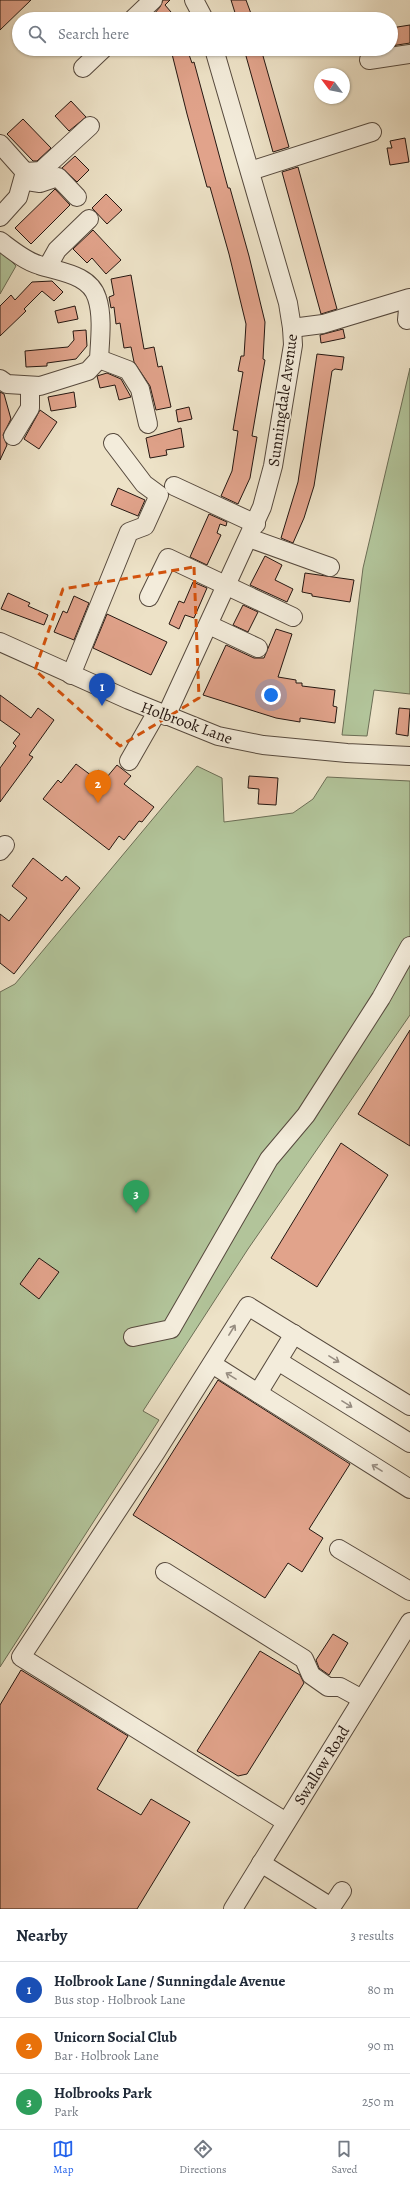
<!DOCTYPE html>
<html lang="en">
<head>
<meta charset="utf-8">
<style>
	:root { --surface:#fff; --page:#f6f6f7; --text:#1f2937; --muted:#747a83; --line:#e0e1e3; --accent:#2563eb }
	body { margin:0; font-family:Alegreya,serif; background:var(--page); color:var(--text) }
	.compass { position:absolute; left:314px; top:68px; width:36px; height:36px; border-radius:50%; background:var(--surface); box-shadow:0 1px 3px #0004; rotate:302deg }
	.you { position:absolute; left:271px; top:695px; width:14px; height:14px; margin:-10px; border:3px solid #fff; border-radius:50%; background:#1a73e8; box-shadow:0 0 0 6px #1a73e833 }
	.badge { display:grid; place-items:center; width:26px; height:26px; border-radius:50%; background:var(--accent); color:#fff; font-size:13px; font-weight:700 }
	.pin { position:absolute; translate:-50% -33px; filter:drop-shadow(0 1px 2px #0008) }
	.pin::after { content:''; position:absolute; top:21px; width:14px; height:12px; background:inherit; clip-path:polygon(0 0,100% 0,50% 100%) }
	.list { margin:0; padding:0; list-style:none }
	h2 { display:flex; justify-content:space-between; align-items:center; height:52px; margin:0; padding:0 16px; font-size:17px }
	h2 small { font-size:13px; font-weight:400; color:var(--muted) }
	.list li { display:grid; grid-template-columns:26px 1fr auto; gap:12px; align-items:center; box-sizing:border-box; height:56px; padding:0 16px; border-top:1px solid var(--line) }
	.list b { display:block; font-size:15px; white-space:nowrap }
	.list p { margin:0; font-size:13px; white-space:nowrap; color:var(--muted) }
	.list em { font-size:13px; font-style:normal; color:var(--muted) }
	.icon { flex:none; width:22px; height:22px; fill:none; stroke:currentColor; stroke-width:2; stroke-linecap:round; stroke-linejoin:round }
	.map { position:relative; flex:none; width:410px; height:1909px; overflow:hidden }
	.search { position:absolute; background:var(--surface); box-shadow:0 1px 3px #0004; left:12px; right:12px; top:12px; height:44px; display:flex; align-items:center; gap:10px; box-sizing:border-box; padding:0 14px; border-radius:22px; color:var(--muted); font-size:15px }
	.sheet { height:220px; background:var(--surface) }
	nav { display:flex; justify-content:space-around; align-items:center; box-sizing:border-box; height:56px; border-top:1px solid var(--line); background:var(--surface); font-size:11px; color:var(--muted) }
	nav a { display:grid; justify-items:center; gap:2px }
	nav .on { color:var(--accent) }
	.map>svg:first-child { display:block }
</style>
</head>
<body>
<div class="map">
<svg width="410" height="1909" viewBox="0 0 410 1909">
	<rect width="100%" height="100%" fill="#ede2c7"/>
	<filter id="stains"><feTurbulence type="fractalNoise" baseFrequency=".005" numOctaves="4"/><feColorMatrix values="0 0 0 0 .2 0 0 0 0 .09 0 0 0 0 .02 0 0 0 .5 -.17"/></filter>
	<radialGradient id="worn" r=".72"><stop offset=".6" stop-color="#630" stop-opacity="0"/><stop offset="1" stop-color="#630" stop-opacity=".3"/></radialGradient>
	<g fill="#b2c49a" stroke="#6c6e56">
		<polygon points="0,250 16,266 0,294"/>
		<polygon points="410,368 410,694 374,690 367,736 342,735 363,568"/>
		<polygon points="197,766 222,778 224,822 293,813 313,799 327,777 410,781 410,1015 248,1249 143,1411 159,1420 0,1667 0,992 15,984"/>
	</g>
	<g fill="#e1a38b" stroke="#251711">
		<polygon points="0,0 31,0 0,30"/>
		<polygon points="163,0 170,0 165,5 177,19 161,19 156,13 154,14 160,7"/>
		<polygon points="231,0 246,0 253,19 237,19"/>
		<polygon points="410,25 410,43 391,46 391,28"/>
		<polygon points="175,49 187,49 192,63 194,62 228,188 230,188 249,256 265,322 263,359 265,360 252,436 257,437 250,478 238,504 221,496 232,471 236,445 238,431 233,430 243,372 238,371 241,356 244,356 246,324 229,254 210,187 207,187 187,114 172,54 176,53"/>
		<polygon points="244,49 261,49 289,147 273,152"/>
		<polygon points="71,101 86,117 69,131 55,116"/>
		<polygon points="23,119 51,148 37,161 33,161 7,134"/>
		<polygon points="405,138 409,162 390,165 387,148 392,148 390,141"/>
		<polygon points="75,156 89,170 77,182 62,168"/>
		<polygon points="298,167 337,309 321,314 282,172"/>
		<polygon points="55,189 70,205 31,244 15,228"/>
		<polygon points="106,194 122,210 107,224 92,208"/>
		<polygon points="93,230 121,260 106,274 92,258 87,263 73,249"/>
		<polygon points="131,275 144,349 154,347 158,367 162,366 171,407 156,410 150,386 134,362 131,347 124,348 120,323 116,324 114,307 111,308 109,297 114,295 111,279"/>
		<polygon points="52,281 63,292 54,301 42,291 24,309 26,311 0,336 0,306 11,295 15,300 32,282"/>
		<polygon points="75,306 78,319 58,323 55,311"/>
		<polygon points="343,329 345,338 321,343 320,335"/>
		<polygon points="86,330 87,346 76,359 47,363 47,366 26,367 25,351 68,347 74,340 73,331"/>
		<polygon points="317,354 344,357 342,370 335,369 332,371 314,486 304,518 293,543 281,538 298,482"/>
		<polygon points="107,373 121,379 131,397 119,400 115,385 100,388 97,376"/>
		<polygon points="0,392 4,394 11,419 3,435 7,445 0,460"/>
		<polygon points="74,392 76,407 51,411 48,397"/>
		<polygon points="189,407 192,419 178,422 176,410"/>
		<polygon points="40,410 57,422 39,449 24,439"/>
		<polygon points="181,428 184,447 166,450 167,455 150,458 146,438"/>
		<polygon points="118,488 145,500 138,516 111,505"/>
		<polygon points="209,514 227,522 226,526 220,524 217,533 221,535 207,565 190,557"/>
		<polygon points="265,556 282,565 275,580 293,589 287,602 250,585"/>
		<polygon points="305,573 354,580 350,602 312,596 312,594 302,592"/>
		<polygon points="193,582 207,588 194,618 185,615 179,629 169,624 179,601 184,603"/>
		<polygon points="8,593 30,603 28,606 48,615 44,625 1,609"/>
		<polygon points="74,596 89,603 74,640 54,632 63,611 67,613"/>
		<polygon points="243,605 258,612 248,632 233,625"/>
		<polygon points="107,614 167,642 151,675 93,648"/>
		<polygon points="276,629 292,634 278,677 296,680 296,683 302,683 302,686 335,690 333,706 337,707 335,723 300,718 300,722 276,718 203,695 226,645 254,658 264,658"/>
		<polygon points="0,695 31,718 38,708 54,720 29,755 33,757 0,802 0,768 16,746 13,743 20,734 0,720"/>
		<polygon points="399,708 410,709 408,736 396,734"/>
		<polygon points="76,764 92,776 98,770 107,777 117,765 131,776 124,784 154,807 142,822 139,821 124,840 119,836 109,850 43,799 58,780 61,783"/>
		<polygon points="249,776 278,778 276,805 258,804 259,789 248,788"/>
		<polygon points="33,858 62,881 66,876 80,888 14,974 0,963 0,914 9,921 27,898 12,886"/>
		<polygon points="410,1030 410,1146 358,1114"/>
		<polygon points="341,1143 388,1175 317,1287 271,1258"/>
		<polygon points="39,1258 59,1272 39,1299 20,1284"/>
		<polygon points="218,1380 350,1464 309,1529 323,1538 302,1572 288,1563 265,1598 133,1515"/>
		<polygon points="333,1634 348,1643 329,1675 319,1668 316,1660"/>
		<polygon points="260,1651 300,1675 304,1683 247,1774 238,1776 197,1751"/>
		<polygon points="21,1670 128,1736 97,1789 141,1815 151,1799 190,1822 137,1909 0,1909 0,1705"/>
	</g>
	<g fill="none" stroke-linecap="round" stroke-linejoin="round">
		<defs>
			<g id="minor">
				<polyline points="194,0 204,19"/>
				<polyline points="133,19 153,0"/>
				<polyline points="369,60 410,54"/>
				<polyline points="83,68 103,49"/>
				<polyline points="0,144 25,172 18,197 0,217"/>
				<polyline points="250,171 372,132"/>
				<polyline points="25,172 41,171 90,126"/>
				<polyline points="27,181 40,183 58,177 77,197"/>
				<path d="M0,241C12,250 25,261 39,265C59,272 90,274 97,298C103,316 100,340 99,359L88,371L40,386L7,384L0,379"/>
				<polyline points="48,266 57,250 89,219"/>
				<polyline points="292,328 323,324 409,298 407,320"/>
				<polyline points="99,359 128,370 140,389 148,424"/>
				<polyline points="13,436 30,408 30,387"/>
				<polyline points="174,486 256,524"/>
				<polyline points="249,538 330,567"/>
				<polyline points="149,597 168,558 293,617"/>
				<polyline points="209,625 258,648"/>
				<polyline points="0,642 129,700 218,736 263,745 347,753 410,756"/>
				<polyline points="71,675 129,532 145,526 159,495 144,484 113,443"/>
				<polyline points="166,716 262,507 273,466 293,345 292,328 288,303 214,49"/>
				<polyline points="129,761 157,712"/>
				<polyline points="0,851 5,845"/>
				<polyline points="133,1337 171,1329 269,1159 306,1115 381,998 410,946"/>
				<polyline points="278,1361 410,1443"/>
				<polyline points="212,1364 410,1489"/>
				<polyline points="258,1393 294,1334"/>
				<polyline points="339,1549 410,1591"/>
				<polyline points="165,1572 304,1659 311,1675 328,1687 340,1687 362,1699"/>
				<polyline points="286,1822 21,1657 156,1452 248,1306 410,1406"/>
				<polyline points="261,1863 331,1907"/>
				<polyline points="233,1909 410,1622"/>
				<polyline points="330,1909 342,1891"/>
			</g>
		</defs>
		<use href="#minor" stroke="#574a3e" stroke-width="20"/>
		<use href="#minor" stroke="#f3ecdb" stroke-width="18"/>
	</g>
	<defs><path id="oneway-shaft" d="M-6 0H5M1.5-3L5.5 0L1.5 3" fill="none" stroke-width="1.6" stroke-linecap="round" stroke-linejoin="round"/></defs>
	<g stroke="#968c80">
		<use href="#oneway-shaft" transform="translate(232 1330) rotate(-58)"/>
		<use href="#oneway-shaft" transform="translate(334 1359) rotate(32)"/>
		<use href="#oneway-shaft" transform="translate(231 1376) rotate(-148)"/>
		<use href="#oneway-shaft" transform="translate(347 1404) rotate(32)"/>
		<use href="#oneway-shaft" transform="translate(377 1468) rotate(-148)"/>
	</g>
	<path fill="none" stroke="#d4520c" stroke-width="3" stroke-dasharray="8 5" stroke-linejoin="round" d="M194,567L199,698L120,746L35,670L63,589Z"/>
	<g text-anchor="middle" stroke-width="3" stroke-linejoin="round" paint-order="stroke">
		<g font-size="16" fill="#251711" stroke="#f3ecdb">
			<text transform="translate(282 400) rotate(-82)" y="6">Sunningdale Avenue</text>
			<text transform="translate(187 722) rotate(20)" y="6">Holbrook Lane</text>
			<text transform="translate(321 1765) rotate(-58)" y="6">Swallow Road</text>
		</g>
	</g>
	<rect width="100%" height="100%" filter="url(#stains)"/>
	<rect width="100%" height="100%" fill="url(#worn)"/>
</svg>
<svg class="compass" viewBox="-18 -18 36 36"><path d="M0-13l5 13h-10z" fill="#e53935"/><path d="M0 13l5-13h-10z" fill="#747a83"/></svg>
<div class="you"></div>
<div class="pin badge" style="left:102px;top:706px;background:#1a4fb4">1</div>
<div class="pin badge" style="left:98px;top:803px;background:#e8710a">2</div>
<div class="pin badge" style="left:136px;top:1213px;background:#2e9e5b">3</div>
<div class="search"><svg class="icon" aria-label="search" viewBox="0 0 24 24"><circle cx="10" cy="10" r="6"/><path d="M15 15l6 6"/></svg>Search here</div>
</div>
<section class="sheet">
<h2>Nearby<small>3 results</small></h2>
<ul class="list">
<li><span class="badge" style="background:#1a4fb4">1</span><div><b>Holbrook Lane / Sunningdale Avenue</b><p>Bus stop · Holbrook Lane</p></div><em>80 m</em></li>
<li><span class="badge" style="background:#e8710a">2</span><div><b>Unicorn Social Club</b><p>Bar · Holbrook Lane</p></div><em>90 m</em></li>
<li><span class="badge" style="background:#2e9e5b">3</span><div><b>Holbrooks Park</b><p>Park</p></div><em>250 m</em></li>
</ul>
</section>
<nav>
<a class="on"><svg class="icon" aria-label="map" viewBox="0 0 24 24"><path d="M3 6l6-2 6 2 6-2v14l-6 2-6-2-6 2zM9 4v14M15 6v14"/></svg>Map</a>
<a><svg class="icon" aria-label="directions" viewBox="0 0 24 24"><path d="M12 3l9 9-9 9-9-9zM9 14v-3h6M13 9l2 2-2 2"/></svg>Directions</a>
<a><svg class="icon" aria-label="saved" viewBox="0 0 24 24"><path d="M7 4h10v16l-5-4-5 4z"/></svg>Saved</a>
</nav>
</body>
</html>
